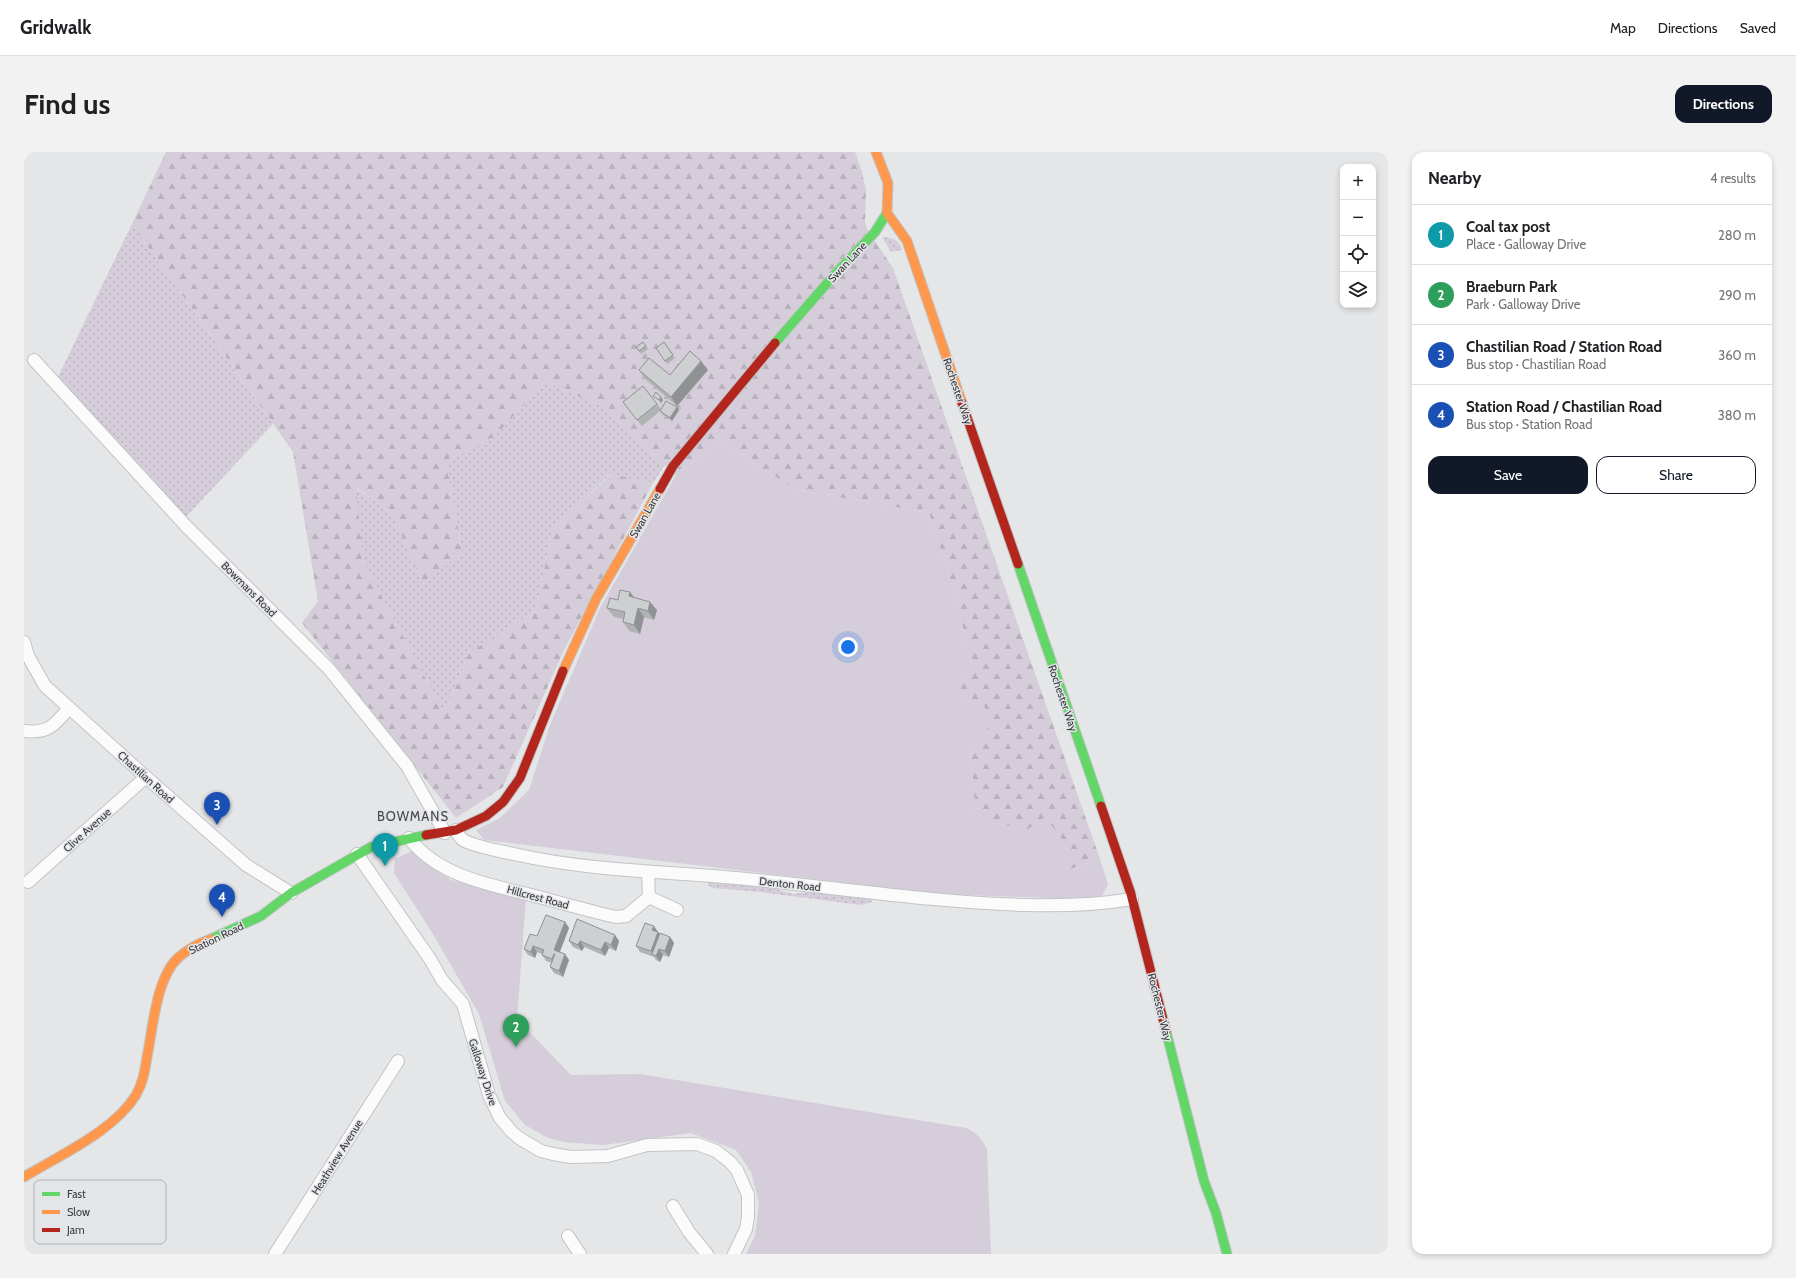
<!DOCTYPE html>
<html lang="en">
<head>
<meta charset="utf-8">
<style>
	:root { --surface:#fff; --page:#f2f2f2; --text:#202124; --muted:#757577; --line:#e0e0e0; --accent:#111827 }
	body { margin:0; font-family:Cabin,sans-serif; background:var(--page); color:var(--text) }
	.controls { position:absolute; right:12px; top:12px; display:grid; overflow:hidden; border-radius:8px; box-shadow:0 2px 6px #0003 }
	.controls button { width:36px; height:36px; display:grid; place-items:center; padding:0; border:0; border-bottom:1px solid var(--line); background:var(--surface); color:var(--text); font:20px sans-serif }
	.you { position:absolute; left:824px; top:495px; width:14px; height:14px; margin:-10px; border:3px solid #fff; border-radius:50%; background:#1a73e8; box-shadow:0 0 0 6px #1a73e833 }
	.badge { display:grid; place-items:center; width:26px; height:26px; border-radius:50%; background:var(--accent); color:#fff; font-size:13px; font-weight:700 }
	.pin { position:absolute; translate:-50% -33px; filter:drop-shadow(0 1px 2px #0008) }
	.pin::after { content:''; position:absolute; top:21px; width:14px; height:12px; background:inherit; clip-path:polygon(0 0,100% 0,50% 100%) }
	.list { margin:0; padding:0; list-style:none }
	h2 { display:flex; justify-content:space-between; align-items:center; height:52px; margin:0; padding:0 16px; font-size:17px }
	h2 small { font-size:13px; font-weight:400; color:var(--muted) }
	.list li { display:grid; grid-template-columns:26px 1fr auto; gap:12px; align-items:center; box-sizing:border-box; height:60px; padding:0 16px; border-top:1px solid var(--line) }
	.list b { display:block; font-size:15px; white-space:nowrap }
	.list p { margin:0; font-size:13px; white-space:nowrap; color:var(--muted) }
	.list em { font-size:13px; font-style:normal; color:var(--muted) }
	.actions { display:flex; gap:8px; padding:12px 16px }
	.actions a { flex:1; padding:9px 0; border:1px solid var(--accent); border-radius:12px; text-align:center; font-size:14px; color:var(--accent) }
	.actions .main { background:var(--accent); color:#fff }
	.icon { flex:none; width:22px; height:22px; fill:none; stroke:currentColor; stroke-width:2; stroke-linecap:round; stroke-linejoin:round }
	.map { position:relative; flex:none; width:1364px; height:1102px; overflow:hidden; border-radius:12px }
	header { display:flex; align-items:center; gap:24px; box-sizing:border-box; height:56px; padding:0 20px; background:var(--surface); border-bottom:1px solid var(--line) }
	header strong { font-size:19px }
	nav { display:flex; gap:22px; margin-inline-start:auto; font-size:14px }
	.intro { display:flex; align-items:center; justify-content:space-between; box-sizing:border-box; height:96px; padding:0 24px }
	h1 { margin:0; font-size:28px }
	.button { padding:10px 18px; border-radius:12px; background:var(--accent); color:#fff; font-size:14px; font-weight:700 }
	main { display:flex; gap:24px; padding:0 24px }
	aside { flex:1; background:var(--surface); border-radius:12px; box-shadow:0 2px 6px #0003 }
	.map>svg:first-child { display:block }
</style>
</head>
<body>
<header>
<strong>Gridwalk</strong>
<nav><a>Map</a><a>Directions</a><a>Saved</a></nav>
</header>
<div class="intro"><h1>Find us</h1><a class="button">Directions</a></div>
<main>
<div class="map">
<svg width="1364" height="1102" viewBox="0 0 1364 1102">
	<defs>
		<pattern id="grass-dots" width="8" height="8" patternUnits="userSpaceOnUse"><rect width="8" height="8" fill="#d5cdda"/><path d="M2 2h.1M6 6h.1" fill="none" stroke="#b8b1bc" stroke-width="1.8" stroke-linecap="round"/></pattern>
		<pattern id="forest-firs" width="22" height="20" patternUnits="userSpaceOnUse"><rect width="22" height="20" fill="#d5cdda"/><path d="M5 1l3.5 6h-7zM16 11l3.5 6h-7z" fill="#b8b1bc"/></pattern>
	</defs>
	<rect width="100%" height="100%" fill="#e4e6e8"/>
	<g fill="url(#grass-dots)">
		<polygon points="108,72 249,272 158,369 32,229"/>
		<path d="M858,85C868,85 875,88 878,98L867,100Z"/>
		<polygon points="521,230 575,253 641,313 629,331 586,322 528,379 512,458 445,501 420,561 339,409 331,335 369,363 399,432 438,400 422,309 470,285"/>
		<polygon points="684,730 750,736 761,740 770,742 792,739 848,747 848,750 837,753 737,740 689,736 684,733"/>
	</g>
	<polygon fill="url(#forest-firs)" points="142,0 831,0 837,17 842,37 841,71 844,79 869,116 1076,707 1044,718 1042,692 952,664 946,599 967,571 944,554 935,534 947,510 940,483 935,454 905,361 772,338 696,289 652,323 575,253 521,230 470,285 422,309 438,400 399,432 369,363 332,335 339,409 420,561 445,501 512,458 528,379 587,322 629,331 541,496 479,635 432,666 278,471 294,449 269,300 108,72"/>
	<g fill="#d5cdda">
		<polygon points="696,289 772,338 905,361 935,454 940,483 947,510 935,534 944,554 959,551 968,571 946,599 952,663 1001,679 1021,665 1042,692 1044,718 1076,707 1084,732 1076,748 916,742 460,688 452,678 476,666 505,638 526,573 576,456 652,323"/>
		<path d="M388,699L427,728L502,746L493,867L547,923L616,922L942,976C953,981 958,987 963,997L967,1102H722L731,1084L735,1051L727,1020L712,998L667,981L579,993L540,990L524,986L501,973L481,949L455,862L409,782L370,721L371,707Z"/>
	</g>
	<g fill="none" stroke-linecap="round" stroke-linejoin="round">
		<defs>
			<g id="street">
				<polyline points="10,208 163,375 305,517 383,614 421,681"/>
				<polyline points="0,490 4,504 21,534 122,625 222,713 267,741"/>
				<path d="M0,579C24,582 31,573 45,556"/>
				<path d="M432,678C435,684 437,688 443,690C458,696 475,699 490,702C556,717 622,719 689,724C793,732 897,750 1002,753C1038,754 1073,753 1108,747"/>
				<path d="M385,686C416,726 469,733 515,745C541,752 566,759 592,765L602,764L625,745"/>
				<polyline points="333,702 406,807 418,828 439,852 465,943 476,966 488,980 495,986 517,999 529,1002 547,1005 584,1004 623,993 673,992 692,999 706,1010 713,1018 724,1043 724,1065 722,1077 710,1102"/>
				<polyline points="624,721 625,745"/>
				<polyline points="4,730 122,625"/>
				<polyline points="625,745 653,758"/>
				<polyline points="649,1054 665,1080 683,1102"/>
				<polyline points="544,1084 556,1102"/>
				<polyline points="251,1102 374,909"/>
			</g>
			<g id="fast">
				<polyline points="751,191 811,122 851,80 863,61"/>
				<polyline points="994,412 1077,654"/>
				<polyline points="187,787 237,764 267,741 347,695 402,683"/>
				<polyline points="1142,879 1180,1029 1192,1061 1203,1102"/>
			</g>
			<g id="slow">
				<polyline points="852,0 864,31 863,61 883,89 938,251"/>
				<polyline points="539,519 572,447 636,337"/>
				<path d="M0,1025C36,1003 90,979 112,943C119,931 121,918 123,905C129,876 132,825 155,805C164,797 176,791 187,787"/>
			</g>
			<g id="jam">
				<polyline points="938,251 994,412"/>
				<polyline points="636,337 649,314 751,191"/>
				<polyline points="1077,654 1107,742 1142,879"/>
				<polyline points="402,683 432,678 462,664 479,650 496,626 539,519"/>
			</g>
		</defs>
		<use href="#street" stroke="#c2c4c5" stroke-width="14"/>
		<use href="#fast" stroke="#c2c4c5" stroke-width="11"/>
		<use href="#slow" stroke="#c2c4c5" stroke-width="11"/>
		<use href="#jam" stroke="#c2c4c5" stroke-width="11"/>
		<use href="#street" stroke="#fbfbfc" stroke-width="12"/>
		<use href="#fast" stroke="#63d668" stroke-width="9"/>
		<use href="#slow" stroke="#ff974d" stroke-width="9"/>
		<use href="#jam" stroke="#b3261e" stroke-width="9"/>
	</g>
	<g fill="#b1b2b4">
		<polygon points="619,190 624,197 617,202 612,195"/>
		<polygon points="640,190 651,206 643,212 632,196"/>
		<polygon points="615,218 646,223 684,218 653,254 621,227"/>
		<polygon points="599,250 633,252 637,257 655,258 648,269 638,262 636,259 618,274"/>
		<polygon points="610,446 633,458 630,468 620,465 616,482 605,479 599,470 600,467 590,465 583,456"/>
		<polygon points="541,770 545,776 536,800 545,808 539,825 530,821 526,815 528,811 522,809 518,803 518,802 513,800 511,806 504,803 500,797 513,784"/>
		<polygon points="634,780 635,782 646,785 650,791 645,805 639,803 636,810 632,808 630,805 616,800 612,794"/>
		<polygon points="545,789 595,789 592,799 585,796 581,804 560,795 558,799 549,795"/>
	</g>
	<g fill="#909192">
		<polygon points="677,209 684,218 653,254 647,245"/>
		<polygon points="637,245 639,248 637,251 635,248"/>
		<polygon points="653,255 655,258 648,269 646,266"/>
		<polygon points="606,440 613,449 605,444"/>
		<polygon points="626,450 633,458 630,468 624,459"/>
		<polygon points="614,456 620,465 616,482 610,473"/>
		<polygon points="541,770 545,776 534,804 530,798"/>
		<polygon points="630,774 638,786 629,802 627,799 628,778"/>
		<polygon points="591,783 595,789 592,799 587,793"/>
		<polygon points="646,785 650,791 645,805 641,799"/>
		<polygon points="556,789 560,795 558,799 554,793"/>
		<polygon points="581,790 585,796 581,804 577,798"/>
		<polygon points="509,794 513,800 511,806 507,800"/>
		<polygon points="635,797 639,803 636,810 632,804"/>
		<polygon points="541,802 545,808 539,825 535,819"/>
	</g>
	<g fill="#cecfd1" stroke="#909192">
		<polygon points="619,190 622,194 615,199 612,195"/>
		<polygon points="640,190 649,203 641,209 632,196"/>
		<polygon points="666,199 677,209 647,245 615,218 625,206 646,223"/>
		<polygon points="619,234 633,252 613,268 599,250"/>
		<polygon points="632,240 637,245 635,248 629,244"/>
		<polygon points="642,249 653,255 646,266 636,259"/>
		<polygon points="596,438 606,440 605,444 626,450 624,459 614,456 610,473 599,470 601,460 583,456 586,446 594,448"/>
		<polygon points="522,763 541,770 530,798 541,802 535,819 526,815 531,802 530,802 528,807 518,803 520,798 509,794 507,800 500,797 506,782 513,784"/>
		<polygon points="553,767 591,783 587,793 581,790 577,798 556,789 554,793 545,789"/>
		<polygon points="621,771 630,774 628,778 634,780 627,799 612,794"/>
		<polygon points="636,781 646,785 641,799 635,797 632,804 628,802"/>
	</g>
	<g text-anchor="middle" stroke-width="3" stroke-linejoin="round" paint-order="stroke">
		<g font-size="11" fill="#3a3b3d" stroke="#e3e5e9">
			<text transform="translate(823 110) rotate(-47)" y="4">Swan Lane</text>
			<text transform="translate(934 239) rotate(71)" y="4">Rochester Way</text>
			<text transform="translate(621 363) rotate(-60)" y="4">Swan Lane</text>
			<text transform="translate(225 437) rotate(45)" y="4">Bowmans Road</text>
			<text transform="translate(1039 546) rotate(71)" y="4">Rochester Way</text>
			<text transform="translate(122 625) rotate(42)" y="4">Chastilian Road</text>
			<text transform="translate(63 678) rotate(-42)" y="4">Clive Avenue</text>
			<text transform="translate(766 732) rotate(6)" y="4">Denton Road</text>
			<text transform="translate(514 745) rotate(15)" y="4">Hillcrest Road</text>
			<text transform="translate(192 786) rotate(-26)" y="4">Station Road</text>
			<text transform="translate(1136 855) rotate(76)" y="4">Rochester Way</text>
			<text transform="translate(459 920) rotate(72)" y="4">Galloway Drive</text>
			<text transform="translate(313 1005) rotate(-58)" y="4">Heathview Avenue</text>
		</g>
		<g font-size="13" letter-spacing="1" fill="#47484c" stroke="#e3e5e9">
			<text x="389" y="669">BOWMANS</text>
		</g>
	</g>
	<rect x="10" y="1028" width="132" height="64" rx="6" fill="#e3e5e9" stroke="#b0b2b5" stroke-width="1"/>
	<rect x="18" y="1040" width="18" height="4" fill="#63d668"/>
	<rect x="18" y="1058" width="18" height="4" fill="#ff974d"/>
	<rect x="18" y="1076" width="18" height="4" fill="#b3261e"/>
	<g font-size="11" fill="#3a3b3d">
		<text x="43" y="1046">Fast</text>
		<text x="43" y="1064">Slow</text>
		<text x="43" y="1082">Jam</text>
	</g>
</svg>
<div class="controls">
<button>+</button>
<button>−</button>
<button><svg class="icon" aria-label="locate" viewBox="0 0 24 24"><circle cx="12" cy="12" r="6"/><path d="M12 2v4M12 18v4M2 12h4M18 12h4"/></svg></button>
<button><svg class="icon" aria-label="layers" viewBox="0 0 24 24"><path d="M12 4l9 5-9 5-9-5zM3 14l9 5 9-5"/></svg></button>
</div>
<div class="you"></div>
<div class="pin badge" style="left:361px;top:714px;background:#0f9aa8">1</div>
<div class="pin badge" style="left:492px;top:895px;background:#2e9e5b">2</div>
<div class="pin badge" style="left:193px;top:673px;background:#1a4fb4">3</div>
<div class="pin badge" style="left:198px;top:765px;background:#1a4fb4">4</div>
</div>
<aside>
<h2>Nearby<small>4 results</small></h2>
<ul class="list">
<li><span class="badge" style="background:#0f9aa8">1</span><div><b>Coal tax post</b><p>Place · Galloway Drive</p></div><em>280 m</em></li>
<li><span class="badge" style="background:#2e9e5b">2</span><div><b>Braeburn Park</b><p>Park · Galloway Drive</p></div><em>290 m</em></li>
<li><span class="badge" style="background:#1a4fb4">3</span><div><b>Chastilian Road / Station Road</b><p>Bus stop · Chastilian Road</p></div><em>360 m</em></li>
<li><span class="badge" style="background:#1a4fb4">4</span><div><b>Station Road / Chastilian Road</b><p>Bus stop · Station Road</p></div><em>380 m</em></li>
</ul>
<div class="actions"><a class="main">Save</a><a>Share</a></div>
</aside>
</main>
</body>
</html>
